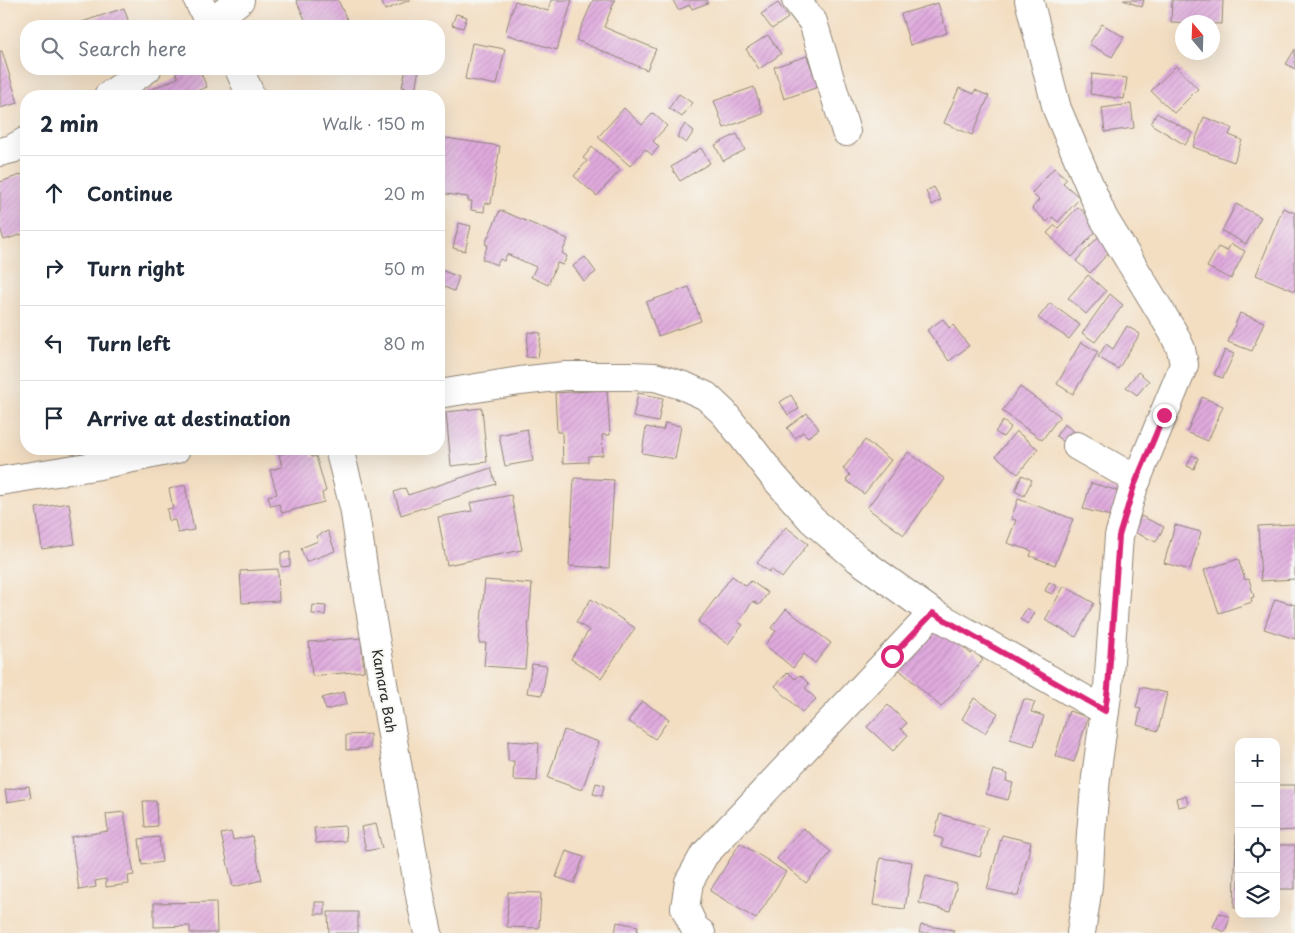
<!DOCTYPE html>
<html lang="en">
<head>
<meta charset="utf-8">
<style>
	:root { --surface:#fff; --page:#f6f6f7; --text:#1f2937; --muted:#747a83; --line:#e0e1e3 }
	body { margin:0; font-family:"Playpen Sans",sans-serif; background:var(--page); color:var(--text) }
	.controls { position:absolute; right:15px; bottom:15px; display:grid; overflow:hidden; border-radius:10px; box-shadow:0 5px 20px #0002 }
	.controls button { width:45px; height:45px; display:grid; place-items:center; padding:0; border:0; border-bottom:1px solid var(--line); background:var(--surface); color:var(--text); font:25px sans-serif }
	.compass { position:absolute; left:1175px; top:15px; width:45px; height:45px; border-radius:50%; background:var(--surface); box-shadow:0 5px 20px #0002; rotate:341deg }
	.stop { position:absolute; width:15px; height:15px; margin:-11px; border:4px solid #db2777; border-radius:50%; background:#fff }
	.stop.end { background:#db2777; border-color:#fff; box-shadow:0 1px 5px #0008 }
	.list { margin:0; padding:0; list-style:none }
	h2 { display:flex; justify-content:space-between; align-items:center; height:65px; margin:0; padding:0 20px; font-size:21px }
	h2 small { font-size:16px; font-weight:400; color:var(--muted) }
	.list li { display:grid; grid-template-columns:32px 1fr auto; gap:15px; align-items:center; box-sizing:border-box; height:75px; padding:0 20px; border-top:1px solid var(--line) }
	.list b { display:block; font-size:19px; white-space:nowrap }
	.list em { font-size:16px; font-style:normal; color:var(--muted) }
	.icon { flex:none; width:28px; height:28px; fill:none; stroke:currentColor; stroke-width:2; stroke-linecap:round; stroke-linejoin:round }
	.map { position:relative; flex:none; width:1295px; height:933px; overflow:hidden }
	.search { position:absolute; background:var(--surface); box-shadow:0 5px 20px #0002; left:20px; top:20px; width:425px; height:55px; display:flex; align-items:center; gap:12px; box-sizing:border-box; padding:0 18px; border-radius:20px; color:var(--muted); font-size:19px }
	.panel { position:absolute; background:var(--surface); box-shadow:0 5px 20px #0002; left:20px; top:90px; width:425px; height:365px; border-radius:20px }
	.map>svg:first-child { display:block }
</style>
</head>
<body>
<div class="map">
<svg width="1295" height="933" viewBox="0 0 1295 933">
	<defs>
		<pattern id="building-hatch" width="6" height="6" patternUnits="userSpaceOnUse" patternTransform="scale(1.25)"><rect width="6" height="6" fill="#dfaadd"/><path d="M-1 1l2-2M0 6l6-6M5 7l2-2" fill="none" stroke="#c092be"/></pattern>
	</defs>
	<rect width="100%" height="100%" fill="#f6f6f2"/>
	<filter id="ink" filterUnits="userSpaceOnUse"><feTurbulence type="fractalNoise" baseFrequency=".02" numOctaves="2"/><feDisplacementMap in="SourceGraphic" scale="10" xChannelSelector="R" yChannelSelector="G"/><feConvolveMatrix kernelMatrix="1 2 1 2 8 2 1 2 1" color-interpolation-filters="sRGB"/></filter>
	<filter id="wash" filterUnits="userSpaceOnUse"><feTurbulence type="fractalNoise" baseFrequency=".0096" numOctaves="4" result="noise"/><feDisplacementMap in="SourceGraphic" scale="20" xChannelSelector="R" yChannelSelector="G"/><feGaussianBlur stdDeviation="1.12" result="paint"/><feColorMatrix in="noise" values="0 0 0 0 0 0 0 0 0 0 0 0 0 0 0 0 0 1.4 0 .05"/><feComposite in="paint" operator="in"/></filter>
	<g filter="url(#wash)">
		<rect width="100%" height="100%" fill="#f3dec2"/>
		<g id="blocks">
			<g fill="url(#building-hatch)">
				<polygon points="296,0 338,0 350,26 302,26 307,24"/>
				<polygon points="381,0 410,0 385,10"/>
				<polygon points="551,0 572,0 557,50 505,34 515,1 548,11"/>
				<polygon points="593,0 615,0 604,27 656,49 647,70 576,40"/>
				<polygon points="673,0 707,0 708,3 692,9 690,5 678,10"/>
				<polygon points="1123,0 1144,0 1142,7"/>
				<polygon points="1172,0 1223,0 1222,24 1171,22"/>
				<polygon points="778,3 788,18 772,29 761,14"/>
				<polygon points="938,3 947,33 910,45 901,14"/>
				<polygon points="124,8 130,26 70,26"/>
				<polygon points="456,14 467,17 463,28 452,25"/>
				<polygon points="1102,24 1124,37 1112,57 1089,44"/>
				<polygon points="768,35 781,54 759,69 746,49"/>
				<polygon points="472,43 505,49 497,85 465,79"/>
				<polygon points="1295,49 1295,69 1286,64"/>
				<polygon points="0,51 2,51 18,103 0,108"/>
				<polygon points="807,56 818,87 784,99 774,67"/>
				<polygon points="1176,66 1198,89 1174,113 1151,91"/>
				<polygon points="174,69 199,69 207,87 184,96 135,96 178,78"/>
				<polygon points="406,69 419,69 415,90 402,87"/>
				<polygon points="1092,74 1127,78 1124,99 1090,94"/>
				<polygon points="754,87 763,114 724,128 714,101"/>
				<polygon points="959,88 974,94 975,90 989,96 972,135 944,123"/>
				<polygon points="679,94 692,103 682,117 669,108"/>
				<polygon points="1131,104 1134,128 1105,132 1102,108"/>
				<polygon points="624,108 642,125 653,113 667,126 653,141 659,147 652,155 645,149 630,166 598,137"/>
				<polygon points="1157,113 1193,133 1185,145 1151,124"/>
				<polygon points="1204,117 1232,128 1229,135 1242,140 1234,162 1193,147"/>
				<polygon points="685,124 694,131 686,143 677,137"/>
				<polygon points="737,134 745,150 723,161 715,145"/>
				<polygon points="439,137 500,146 491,204 485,203 484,212 471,210 472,201 468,201 468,197 439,193"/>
				<polygon points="592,147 620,170 597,196 574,176 587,161 583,158"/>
				<polygon points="701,148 710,163 680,181 671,167"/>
				<polygon points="1054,168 1067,179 1063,183 1080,198 1058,222 1052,217 1047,222 1032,208 1039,200 1032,193"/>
				<polygon points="26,173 26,233 4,240 0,228 0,182"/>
				<polygon points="934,187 941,200 932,205 926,191"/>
				<polygon points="1236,204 1261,217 1246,244 1222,231"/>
				<polygon points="1078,207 1100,227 1072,257 1047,233 1055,225 1058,228"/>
				<polygon points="1283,208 1295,213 1295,291 1256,275"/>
				<polygon points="500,210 568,239 562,253 567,256 563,265 557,263 548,285 531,277 536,267 507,254 504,261 500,259 497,265 482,259 488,245 485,244"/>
				<polygon points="459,223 471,226 465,251 453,248"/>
				<polygon points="1099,236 1112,249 1090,273 1076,261"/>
				<polygon points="1231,244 1245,251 1231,279 1207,267 1218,247 1227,251"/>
				<polygon points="585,257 596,272 584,281 573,266"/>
				<polygon points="441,270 459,277 454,291 439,285"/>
				<polygon points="1088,275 1106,291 1086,314 1068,298"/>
				<polygon points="689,287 701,321 658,336 646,302"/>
				<polygon points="1110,294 1123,305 1095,342 1082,333"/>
				<polygon points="1050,303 1080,325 1069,339 1038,318"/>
				<polygon points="1240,313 1264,322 1252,351 1228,342"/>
				<polygon points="943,319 949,328 953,325 969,346 949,361 927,330"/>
				<polygon points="1127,326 1140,334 1118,369 1098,357 1106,344 1113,349"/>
				<polygon points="528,332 541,333 538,358 526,357"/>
				<polygon points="1081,342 1098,352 1073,394 1057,384"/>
				<polygon points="1225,350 1234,354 1223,378 1214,375"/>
				<polygon points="1138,372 1149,381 1137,395 1126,387"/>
				<polygon points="1020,387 1060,416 1042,440 1002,411"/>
				<polygon points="607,390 610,435 602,435 603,455 588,456 588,462 563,463 562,432 557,432 555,393"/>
				<polygon points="638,393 663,398 658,422 633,417"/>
				<polygon points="791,395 799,409 788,415 780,402"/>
				<polygon points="1202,397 1223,406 1208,441 1187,432"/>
				<polygon points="482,408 487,462 451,466 446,412"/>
				<polygon points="807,413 819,429 808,437 803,432 795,438 787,428"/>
				<polygon points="1003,421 1011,427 1003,437 995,432"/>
				<polygon points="665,423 681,426 675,459 642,453 646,427 663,430"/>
				<polygon points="1064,424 1079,435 1071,447 1056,436"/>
				<polygon points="527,429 533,461 505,466 499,435"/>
				<polygon points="1016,431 1038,449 1018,474 996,456"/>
				<polygon points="865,440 891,460 864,494 846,480 850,475 843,469"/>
				<polygon points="295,449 309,449 312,457 316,456 326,491 322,493 324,502 282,513 279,504 271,506 268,496 277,494 270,470 282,467 279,454 296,450"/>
				<polygon points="908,452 945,479 904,535 867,508"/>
				<polygon points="1192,455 1198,458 1194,469 1187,466"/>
				<polygon points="491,468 496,484 401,515 394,492 405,488 408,495"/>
				<polygon points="1022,475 1032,480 1024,496 1015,491"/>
				<polygon points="574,478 614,480 609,568 569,566"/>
				<polygon points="1091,483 1126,493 1119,518 1083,509"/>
				<polygon points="185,485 194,530 178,533 175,520 169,521 167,509 173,508 169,489"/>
				<polygon points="511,495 522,550 447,565 438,517 472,511 470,503"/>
				<polygon points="1018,499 1073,519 1055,565 1030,556 1032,551 1007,543 1016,520 1011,519"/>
				<polygon points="69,503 75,544 42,549 36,508"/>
				<polygon points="1141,516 1164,527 1156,542 1134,532"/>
				<polygon points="1295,524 1295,579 1261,581 1258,526"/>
				<polygon points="1175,525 1201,532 1190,570 1164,563"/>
				<polygon points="786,527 808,544 782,578 771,569 769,572 757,563"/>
				<polygon points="328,531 335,551 306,562 301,548 318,541 316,536"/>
				<polygon points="290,552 290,566 281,567 281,553"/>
				<polygon points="1238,559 1245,580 1249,579 1254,597 1251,598 1252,602 1219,613 1204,570"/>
				<polygon points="278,569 279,601 242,603 240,571"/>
				<polygon points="732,576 746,586 751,581 768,593 759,605 753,601 738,622 743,625 728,644 698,622"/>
				<polygon points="485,580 532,584 525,669 484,666 486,643 479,643"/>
				<polygon points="1049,582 1057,586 1052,594 1045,591"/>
				<polygon points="1064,586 1094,603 1076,637 1045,620"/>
				<polygon points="591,599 635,628 601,678 571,659 589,630 576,622"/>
				<polygon points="1275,599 1295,605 1295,639 1264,629"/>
				<polygon points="313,605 326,606 325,615 312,614"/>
				<polygon points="1027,608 1035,613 1028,624 1020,619"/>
				<polygon points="786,609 831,643 815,663 804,654 793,668 765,645 776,631 771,628"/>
				<polygon points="934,621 971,654 974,651 983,660 941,707 894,665"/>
				<polygon points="361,638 364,671 312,676 309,642"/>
				<polygon points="532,664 547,666 542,695 527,693"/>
				<polygon points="788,672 795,679 800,675 809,684 805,688 816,699 802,712 775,686"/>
				<polygon points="1141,687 1167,693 1158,731 1137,725 1141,709 1136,708"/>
				<polygon points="344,692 347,704 326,710 322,698"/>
				<polygon points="974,698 998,713 985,733 962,719"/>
				<polygon points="1024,699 1035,702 1031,712 1044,716 1034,746 1010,739"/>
				<polygon points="642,701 669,719 655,739 628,721"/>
				<polygon points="888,705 907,723 901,729 908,735 893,751 867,727"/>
				<polygon points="1069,711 1088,717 1074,762 1055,756"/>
				<polygon points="564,730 599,742 582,790 548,778"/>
				<polygon points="370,734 370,748 346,750 346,735"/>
				<polygon points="508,741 539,743 537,781 513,780 514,761 508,761"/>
				<polygon points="993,770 1008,774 1006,781 1013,783 1008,800 986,794"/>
				<polygon points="596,783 604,785 602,796 593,794"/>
				<polygon points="1276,785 1295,785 1295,830 1276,831"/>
				<polygon points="29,786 31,798 7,802 5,790"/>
				<polygon points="1186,796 1188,805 1178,807 1176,798"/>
				<polygon points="143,801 156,801 157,826 145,827"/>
				<polygon points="124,812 134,875 128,876 129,884 106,887 106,879 95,881 96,887 79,890 71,837 108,831 106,814"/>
				<polygon points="940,814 988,828 980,857 941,846 943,839 934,836"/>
				<polygon points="376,824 382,848 366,851 361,827"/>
				<polygon points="345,826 346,841 316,843 314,828"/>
				<polygon points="803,828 831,852 806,883 777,859"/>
				<polygon points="231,832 233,840 252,836 262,880 233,887 221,834"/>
				<polygon points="1236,834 1239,834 1239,908 1234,908"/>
				<polygon points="1002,835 1031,842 1018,896 987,889"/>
				<polygon points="159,837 162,862 142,865 139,839"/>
				<polygon points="740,843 786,872 756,919 710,891"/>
				<rect x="1276" y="845" width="19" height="44"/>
				<polygon points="566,851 584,857 574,883 556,877"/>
				<polygon points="880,858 912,862 905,909 873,905"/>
				<polygon points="926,876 957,884 950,911 919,903"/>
				<polygon points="508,892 541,893 539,928 507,927"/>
				<polygon points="216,902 217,933 190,933 190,926 154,927 154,903"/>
				<rect x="315" y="902" width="10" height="12"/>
				<polygon points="328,912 358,912 358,933 329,933"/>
				<polygon points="1219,913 1230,917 1225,932 1213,927"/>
				<polygon points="617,922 638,926 637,933 615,933"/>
				<polygon points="921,925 954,930 953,933 919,933"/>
			</g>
		</g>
	</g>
	<g filter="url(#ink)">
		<use href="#blocks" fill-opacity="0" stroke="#8f8476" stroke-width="1"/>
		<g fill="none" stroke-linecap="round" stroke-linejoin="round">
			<defs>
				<g id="minor">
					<polyline points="198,0 211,26"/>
					<polyline points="796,0 813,22 846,132"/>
					<polyline points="1029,0 1057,109 1103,217 1173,332 1181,349 1184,365 1134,486 1119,536 1108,688 1096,777 1091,833 1088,886 1081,933"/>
					<polyline points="207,26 240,0"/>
					<polyline points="239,69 251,96"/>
					<polyline points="108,96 147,69"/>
					<polyline points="0,152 12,149 26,141"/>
					<polyline points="439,394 520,381 565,376 630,376 655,377 684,386 706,396 724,413 774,477 812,520 858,559 933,613 1105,711"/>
					<polyline points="1077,446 1137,480"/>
					<polyline points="339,449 354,507 366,586 421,901 428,933"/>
					<polyline points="0,481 94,466 176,449"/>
					<polyline points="701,933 695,929 685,908 689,882 704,855 933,613"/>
				</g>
			</defs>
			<use href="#minor" stroke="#8f8476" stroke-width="30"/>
			<use href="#minor" stroke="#fff" stroke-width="28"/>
		</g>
	</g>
	<g fill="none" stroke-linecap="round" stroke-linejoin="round" filter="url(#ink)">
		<polyline stroke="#db2777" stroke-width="6" points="892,656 933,613 1105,711 1108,688 1119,536 1134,486 1164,415"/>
	</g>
	<g text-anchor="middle" stroke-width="4" stroke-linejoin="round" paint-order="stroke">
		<g font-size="14" fill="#2b2b2b" stroke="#f6f6f2">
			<text transform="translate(384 691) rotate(80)" y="5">Kamara Bah</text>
		</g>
	</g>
</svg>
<div class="controls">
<button>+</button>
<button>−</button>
<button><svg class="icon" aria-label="locate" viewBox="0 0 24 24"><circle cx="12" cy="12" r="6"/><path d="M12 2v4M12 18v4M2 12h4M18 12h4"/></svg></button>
<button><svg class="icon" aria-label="layers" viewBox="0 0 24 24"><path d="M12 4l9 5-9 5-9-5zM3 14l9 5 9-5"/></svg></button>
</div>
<svg class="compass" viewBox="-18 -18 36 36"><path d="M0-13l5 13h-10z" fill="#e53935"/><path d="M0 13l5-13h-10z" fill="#747a83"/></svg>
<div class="stop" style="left:892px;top:656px"></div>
<div class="stop end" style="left:1164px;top:415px"></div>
<div class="search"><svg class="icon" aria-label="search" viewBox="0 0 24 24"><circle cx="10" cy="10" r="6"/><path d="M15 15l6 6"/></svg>Search here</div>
<section class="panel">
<h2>2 min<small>Walk · 150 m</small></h2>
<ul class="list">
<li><svg class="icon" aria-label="ahead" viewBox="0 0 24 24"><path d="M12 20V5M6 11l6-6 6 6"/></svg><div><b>Continue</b></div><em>20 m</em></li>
<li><svg class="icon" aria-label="right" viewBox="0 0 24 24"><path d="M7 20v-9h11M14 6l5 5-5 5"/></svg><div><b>Turn right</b></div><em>50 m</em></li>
<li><svg class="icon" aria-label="left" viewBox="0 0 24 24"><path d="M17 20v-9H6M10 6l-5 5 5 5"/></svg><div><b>Turn left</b></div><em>80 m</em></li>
<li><svg class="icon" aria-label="arrive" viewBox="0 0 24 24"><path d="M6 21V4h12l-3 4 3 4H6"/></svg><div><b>Arrive at destination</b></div></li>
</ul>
</section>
</div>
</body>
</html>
